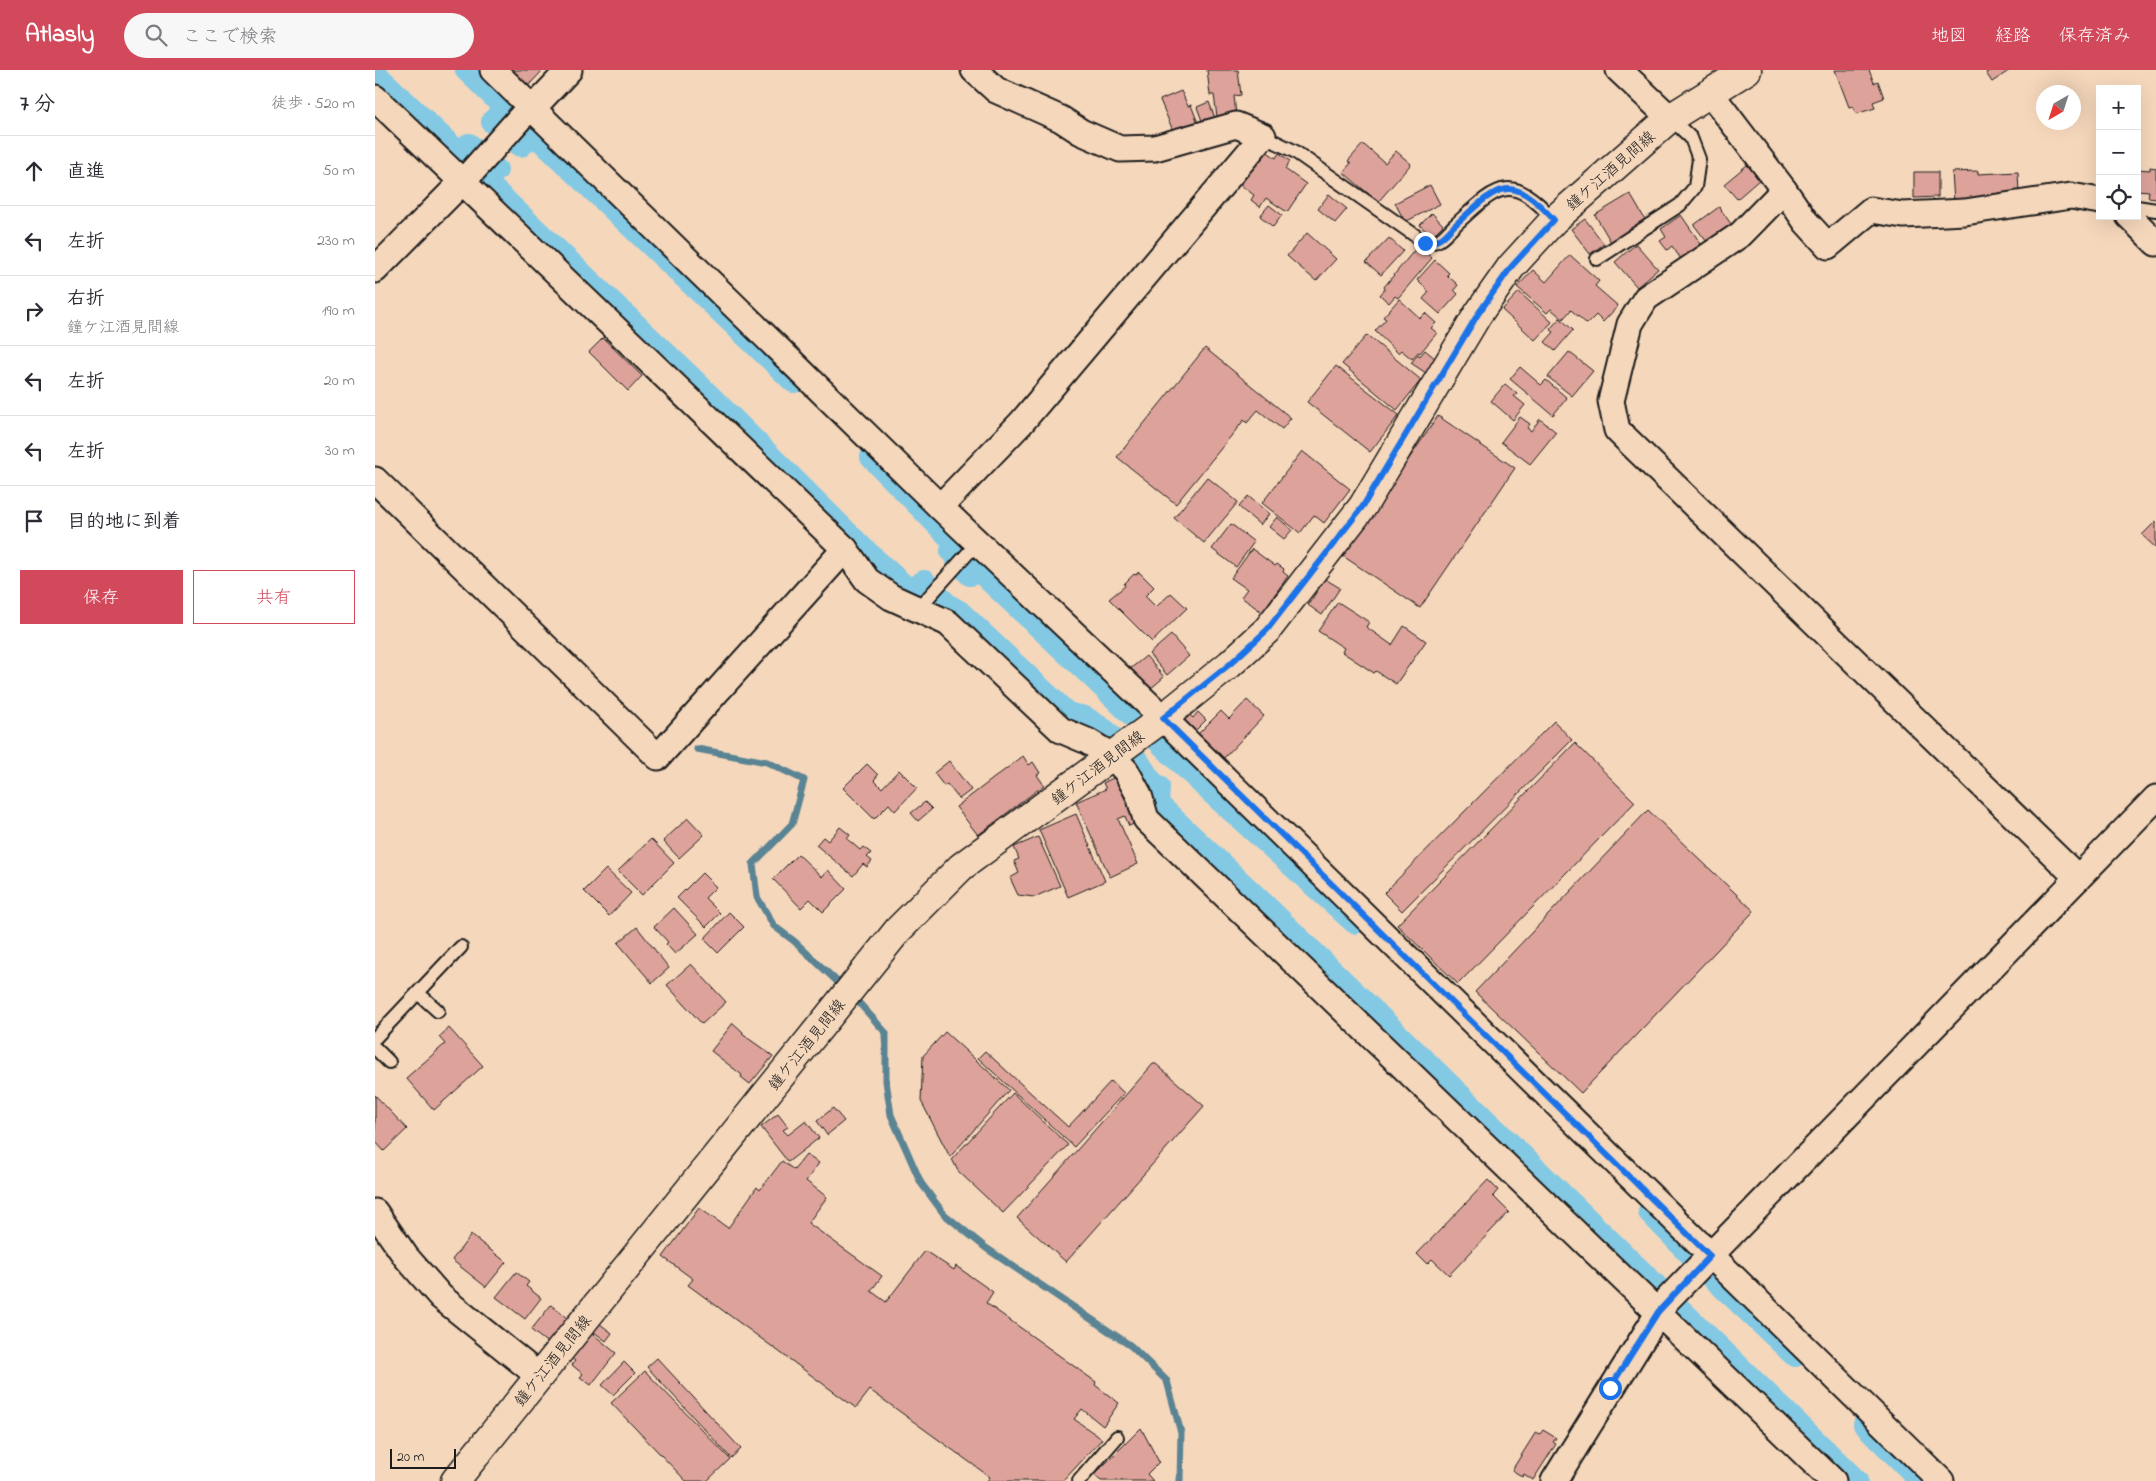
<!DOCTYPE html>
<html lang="ja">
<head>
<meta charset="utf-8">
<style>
	:root { --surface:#fff; --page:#f7f7f7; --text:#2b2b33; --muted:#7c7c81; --line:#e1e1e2; --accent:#d1495b }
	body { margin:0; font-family:"Indie Flower","Klee One",sans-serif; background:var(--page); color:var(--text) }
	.controls { position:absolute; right:15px; top:15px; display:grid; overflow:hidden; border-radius:0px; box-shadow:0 5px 20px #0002 }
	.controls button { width:45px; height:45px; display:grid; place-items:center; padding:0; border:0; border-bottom:1px solid var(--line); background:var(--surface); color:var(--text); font:25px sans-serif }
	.compass { position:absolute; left:1661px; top:15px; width:45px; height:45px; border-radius:50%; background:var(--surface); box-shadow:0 5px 20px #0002; rotate:219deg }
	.scale { position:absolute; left:15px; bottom:12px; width:66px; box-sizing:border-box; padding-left:5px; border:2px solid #1c1c1c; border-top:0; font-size:14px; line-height:18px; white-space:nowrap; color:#1c1c1c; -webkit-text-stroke:4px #f5d7bb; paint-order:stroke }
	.stop { position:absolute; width:15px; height:15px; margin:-11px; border:4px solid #1a73e8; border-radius:50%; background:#fff }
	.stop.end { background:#1a73e8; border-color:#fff; box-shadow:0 1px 5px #0008 }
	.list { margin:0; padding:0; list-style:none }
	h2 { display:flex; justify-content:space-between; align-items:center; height:65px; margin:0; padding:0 20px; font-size:21px }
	h2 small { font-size:16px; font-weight:400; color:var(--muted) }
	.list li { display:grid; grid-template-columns:32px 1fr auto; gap:15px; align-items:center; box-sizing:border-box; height:70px; padding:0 20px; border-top:1px solid var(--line) }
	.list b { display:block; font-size:19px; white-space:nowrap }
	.list p { margin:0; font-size:16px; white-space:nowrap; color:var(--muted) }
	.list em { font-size:16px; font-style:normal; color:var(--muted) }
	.actions { display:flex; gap:10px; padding:15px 20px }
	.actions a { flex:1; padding:11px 0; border:1px solid var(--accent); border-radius:0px; text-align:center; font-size:18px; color:var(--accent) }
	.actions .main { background:var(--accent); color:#fff }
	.icon { flex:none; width:28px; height:28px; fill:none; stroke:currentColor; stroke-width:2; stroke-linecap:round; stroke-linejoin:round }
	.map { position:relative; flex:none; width:1781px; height:1411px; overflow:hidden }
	header { display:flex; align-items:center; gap:30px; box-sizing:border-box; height:70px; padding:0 25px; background:var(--accent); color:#fff }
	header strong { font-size:24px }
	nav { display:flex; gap:28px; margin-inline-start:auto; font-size:18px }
	.search { width:350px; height:45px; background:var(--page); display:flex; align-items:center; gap:12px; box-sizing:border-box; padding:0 18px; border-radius:28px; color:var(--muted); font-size:19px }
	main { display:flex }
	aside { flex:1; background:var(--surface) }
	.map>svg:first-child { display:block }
</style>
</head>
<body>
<header>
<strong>Atlasly</strong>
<div class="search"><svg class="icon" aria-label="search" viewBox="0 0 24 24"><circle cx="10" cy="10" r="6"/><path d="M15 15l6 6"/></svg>ここで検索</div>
<nav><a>地図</a><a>経路</a><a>保存済み</a></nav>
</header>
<main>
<aside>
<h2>7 分<small>徒歩 · 520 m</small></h2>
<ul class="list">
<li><svg class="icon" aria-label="ahead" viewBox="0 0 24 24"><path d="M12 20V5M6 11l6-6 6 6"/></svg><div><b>直進</b></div><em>50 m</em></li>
<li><svg class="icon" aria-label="left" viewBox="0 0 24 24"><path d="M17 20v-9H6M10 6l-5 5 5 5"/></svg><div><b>左折</b></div><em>230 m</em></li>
<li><svg class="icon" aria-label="right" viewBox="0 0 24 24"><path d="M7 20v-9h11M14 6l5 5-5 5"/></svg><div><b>右折</b><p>鐘ケ江酒見間線</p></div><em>190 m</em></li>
<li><svg class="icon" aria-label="left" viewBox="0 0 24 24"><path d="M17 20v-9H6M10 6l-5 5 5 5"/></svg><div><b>左折</b></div><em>20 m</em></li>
<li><svg class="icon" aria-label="left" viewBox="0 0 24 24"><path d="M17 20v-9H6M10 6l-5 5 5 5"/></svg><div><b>左折</b></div><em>30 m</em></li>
<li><svg class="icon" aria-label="arrive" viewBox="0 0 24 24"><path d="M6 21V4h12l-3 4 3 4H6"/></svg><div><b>目的地に到着</b></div></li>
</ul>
<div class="actions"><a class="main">保存</a><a>共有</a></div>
</aside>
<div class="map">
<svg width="1781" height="1411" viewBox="0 0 1781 1411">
	<rect width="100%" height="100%" fill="#f5d7bb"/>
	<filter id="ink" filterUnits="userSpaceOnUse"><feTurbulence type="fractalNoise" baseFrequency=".02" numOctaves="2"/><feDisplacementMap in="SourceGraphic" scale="10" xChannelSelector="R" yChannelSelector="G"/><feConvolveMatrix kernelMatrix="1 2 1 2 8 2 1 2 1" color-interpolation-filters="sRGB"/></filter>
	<g filter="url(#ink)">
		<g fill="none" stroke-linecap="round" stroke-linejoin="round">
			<g stroke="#5a8494" stroke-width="7">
				<polyline points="322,679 392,692 429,710 417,754 378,794 382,827 399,856 419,871 469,918"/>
				<polyline points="477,925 511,963 511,1011 516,1045 546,1113 569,1144 611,1178 756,1276 792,1311 806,1363 805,1411"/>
			</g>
			<g stroke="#83c9e4" stroke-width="24">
				<polyline points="92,0 132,39 118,52 146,75 159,63 419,311"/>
				<polyline points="0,4 86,86 94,75 121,100 109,111 319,311 490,481 534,521 549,512 572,535 584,542 692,644 710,648 730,661 762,691 776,712 783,717 782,734 888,834 1481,1411"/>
				<polyline points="497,387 581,473 577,481 595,504 604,500 734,622 828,714 980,852"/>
				<polyline points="1275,1142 1337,1206 1420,1285"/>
				<polyline points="1490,1354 1547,1411"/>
			</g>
		</g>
		<g fill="#dda39b" stroke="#1c1c1c">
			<polygon points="136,0 168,0 153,16"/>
			<polygon points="832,0 863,0 866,25 859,26 861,45 842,47 839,25 835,25"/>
			<polygon points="1460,0 1494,0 1499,13 1503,11 1509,28 1498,32 1500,38 1481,44 1478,36 1474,37"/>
			<polygon points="1616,0 1635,0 1617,12 1611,3"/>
			<polygon points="806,21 813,36 816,35 823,53 799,63 785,30"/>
			<polygon points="834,32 841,51 829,56 822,37"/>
			<polygon points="988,74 1010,93 1021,81 1036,94 1003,132 968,102 976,93 973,91"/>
			<polygon points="888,79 901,88 904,83 915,91 910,99 931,114 912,142 891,128 885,137 876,130 879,125 864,114"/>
			<polygon points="1372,95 1385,109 1362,129 1349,114"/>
			<polygon points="1775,97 1781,98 1781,128 1773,127 1774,121 1762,120 1762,99 1775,100"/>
			<polygon points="1603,101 1603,104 1643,102 1644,123 1579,132 1577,102"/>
			<polygon points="1539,102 1563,102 1563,127 1539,128"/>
			<polygon points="1055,115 1065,134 1030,152 1020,133"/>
			<polygon points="954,124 972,139 960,153 943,139"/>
			<polygon points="1255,124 1271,151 1236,172 1220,145"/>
			<polygon points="894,135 907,145 898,157 885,146"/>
			<polygon points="1344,137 1356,154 1332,172 1319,155"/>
			<polygon points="1057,143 1068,155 1056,167 1045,155"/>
			<polygon points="1306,145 1328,177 1308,192 1297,176 1292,180 1285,171 1291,167 1286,159"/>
			<polygon points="1210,149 1229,174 1215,184 1196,159"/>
			<polygon points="932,163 961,189 941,211 912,186"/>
			<polygon points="1014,168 1028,181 1006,205 991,192"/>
			<polygon points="1261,174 1283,199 1262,217 1240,192"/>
			<polygon points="1043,176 1057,188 1023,228 1020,226 1014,233 1005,225 1010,219 1009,217"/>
			<polygon points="1195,185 1224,211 1220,216 1243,236 1228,252 1221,245 1212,254 1196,240 1188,249 1176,239 1172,243 1142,217 1158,200 1171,212"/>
			<polygon points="1060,190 1074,203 1072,205 1083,215 1079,220 1083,224 1065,244 1048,229 1054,222 1042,210"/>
			<polygon points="1144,222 1177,252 1160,270 1127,240"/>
			<polygon points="1024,229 1045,248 1050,243 1061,253 1056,258 1062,263 1045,283 1043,282 1037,289 1026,280 1023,283 1000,261 1011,249 1008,247"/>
			<polygon points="1185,248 1198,260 1180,281 1170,272 1179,262 1175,259"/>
			<polygon points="992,265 1046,310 1022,340 967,294"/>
			<polygon points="228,268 267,306 253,321 214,282"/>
			<polygon points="830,278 916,348 907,359 883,340 872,353 869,350 801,434 742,387"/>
			<polygon points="1050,280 1061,289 1051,303 1036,293 1043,284 1045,286"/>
			<polygon points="1194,282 1218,301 1197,326 1173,307"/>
			<polygon points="961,296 1024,345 995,382 932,332"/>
			<polygon points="1145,297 1166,315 1171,310 1192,328 1178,345 1135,309"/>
			<polygon points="1130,314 1142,324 1139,326 1150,335 1138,350 1116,331"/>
			<polygon points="1063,346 1140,398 1045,538 968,486"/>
			<polygon points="1145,347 1155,354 1152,358 1156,361 1165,349 1181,362 1155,394 1126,372"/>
			<polygon points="927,381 975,419 949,453 939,445 925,463 887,433"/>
			<polygon points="832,407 863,432 829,473 799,448"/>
			<polygon points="873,426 894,444 885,455 864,437"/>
			<polygon points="902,447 917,460 909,469 894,457"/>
			<polygon points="1781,451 1781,478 1767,465"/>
			<polygon points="856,454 879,472 861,497 837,479"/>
			<polygon points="877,479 900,496 902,494 909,499 908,502 913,506 887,542 866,527 872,519 856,508"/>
			<polygon points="764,502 779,517 770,526 781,537 796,523 812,538 777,572 734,529 750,516 749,514 759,504 760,505"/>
			<polygon points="950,509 965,518 947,545 933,535"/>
			<polygon points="963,532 994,552 991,557 1017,575 1029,556 1051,571 1021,614 1001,601 999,603 967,582 969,578 943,561"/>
			<polygon points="796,565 814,586 792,605 774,584"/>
			<polygon points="771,586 789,607 773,621 755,599"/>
			<polygon points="872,630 889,646 845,692 820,667 846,641 854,649"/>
			<polygon points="823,642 831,650 813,668 803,657 815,645 818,648"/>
			<polygon points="1179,651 1197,670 1027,841 1009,823"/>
			<polygon points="1200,673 1260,732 1083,914 1022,855"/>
			<polygon points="648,686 654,695 658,692 665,703 662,705 669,715 603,765 581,737"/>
			<polygon points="574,691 596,720 584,729 572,714 569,716 559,703"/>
			<polygon points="492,694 503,705 499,710 507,718 524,700 542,718 520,741 514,734 499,749 468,718"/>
			<polygon points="740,707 761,753 754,756 750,746 743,749 763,794 735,807 701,732 731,719 728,713"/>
			<polygon points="550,732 557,739 543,751 536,743"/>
			<polygon points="1273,740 1379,841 1206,1023 1100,922"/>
			<polygon points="701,744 730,811 693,827 664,760"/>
			<polygon points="313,748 329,765 304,788 288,771"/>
			<polygon points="465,757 475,765 472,769 485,780 488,777 496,783 492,787 497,791 492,797 488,794 478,806 441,775 448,767 453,771"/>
			<polygon points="663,767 685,816 659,827 643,825 635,808 644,803 639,791 644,789 639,777"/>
			<polygon points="276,769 299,793 267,825 243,801"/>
			<polygon points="423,784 447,807 453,800 471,819 448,842 435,829 426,838 398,809"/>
			<polygon points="231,799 256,823 234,846 209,821"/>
			<polygon points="327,803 341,817 330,828 345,843 331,857 302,828"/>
			<polygon points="299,838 323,864 300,884 291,874 293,872 279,857"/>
			<polygon points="354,842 369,857 343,883 329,869"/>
			<polygon points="262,857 294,898 277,913 243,873"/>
			<polygon points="316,894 351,932 327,954 292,915"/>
			<polygon points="358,953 368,962 367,964 398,986 375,1014 366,1007 367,1005 336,981"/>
			<polygon points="74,958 108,996 59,1040 31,1008 70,974 64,967"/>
			<polygon points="570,962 634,1020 575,1087 546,1031 548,986"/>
			<polygon points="610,981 693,1057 736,1011 749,1023 699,1077 603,988"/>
			<polygon points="778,994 781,994 829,1036 691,1192 642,1148"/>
			<polygon points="638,1023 693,1075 628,1143 583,1101 577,1089"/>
			<polygon points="0,1025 32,1059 9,1081 0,1071"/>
			<polygon points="458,1038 469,1051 452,1065 442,1051"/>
			<polygon points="403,1044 413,1057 408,1060 413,1065 431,1051 444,1068 413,1092 386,1057"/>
			<polygon points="431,1085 444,1093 431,1111 452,1127 433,1153 507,1206 496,1221 511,1232 550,1181 579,1200 581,1196 618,1222 611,1233 721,1312 720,1315 744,1333 728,1356 707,1339 699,1349 727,1369 688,1411 612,1411 615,1407 495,1320 481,1338 313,1215 318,1209 288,1187 324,1138 353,1158 382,1117 385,1120 407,1091 419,1100"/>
			<polygon points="1113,1110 1123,1120 1118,1126 1134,1142 1074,1205 1057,1189 1052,1194 1042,1184"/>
			<polygon points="96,1165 131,1192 111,1217 77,1190"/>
			<polygon points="141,1202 154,1212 151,1216 166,1228 150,1249 121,1227"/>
			<polygon points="176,1235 193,1249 174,1274 156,1260"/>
			<polygon points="221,1251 237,1263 231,1271 215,1259"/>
			<polygon points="213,1260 241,1283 216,1315 205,1307 208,1304 197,1295 200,1291 193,1286"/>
			<polygon points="282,1288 366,1379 356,1388 272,1297"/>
			<polygon points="249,1292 260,1303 238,1325 227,1315"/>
			<polygon points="270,1301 355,1389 332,1411 311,1411 236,1333"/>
			<polygon points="766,1358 784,1392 772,1404 778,1411 726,1411 719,1405"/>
			<polygon points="1168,1360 1181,1368 1178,1372 1181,1374 1158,1410 1149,1404 1148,1407 1137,1400 1161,1362 1165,1364"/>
		</g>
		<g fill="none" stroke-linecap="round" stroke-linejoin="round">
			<defs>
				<g id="service">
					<path d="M888,66L919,81L1051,173C1066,172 1068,167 1079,156C1122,117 1134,100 1179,150"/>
					<polyline points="1762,137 1781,140"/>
					<polyline points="1222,189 1305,135 1320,117 1324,89 1316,68 1295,48"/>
					<polyline points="542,540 603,472"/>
					<polyline points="43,923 63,941"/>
					<polyline points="0,968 86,877"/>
					<polyline points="0,978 14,992"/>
					<polyline points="704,1411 742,1367"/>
				</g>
				<g id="minor">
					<polyline points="118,0 565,437 788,648 1566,1411"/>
					<polyline points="1244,0 1295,48"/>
					<polyline points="1336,24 1409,120 1431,152 1453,176 1496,140 1528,145 1590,142 1696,126 1725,131"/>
					<polyline points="0,28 470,479 492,510 516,527 573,553 686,660 712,671 737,686 751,701 764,725 771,749 1458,1411"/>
					<polyline points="1409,120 1366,164 1271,228 1255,254 1236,331 1242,360 1703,808"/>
					<polyline points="1754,146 1781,173"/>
					<polyline points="0,200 94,105 146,47 158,38 194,0"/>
					<polyline points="0,410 283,687 470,479"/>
					<polyline points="565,437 646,353 888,66 861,55 780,78 745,79 706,62 686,49 621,20 599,0"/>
					<polyline points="0,1142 31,1187 66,1227 164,1306"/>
					<polyline points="1179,1411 1291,1231 1781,728"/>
				</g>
				<polyline id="secondary" points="80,1411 523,860 586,797 788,648 855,594 892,560 988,436 1103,244 1136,197 1179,150 1295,48 1372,0"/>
			</defs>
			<use href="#service" stroke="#1c1c1c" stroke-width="16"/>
			<use href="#minor" stroke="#1c1c1c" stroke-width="29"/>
			<use href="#secondary" stroke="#1c1c1c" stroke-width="31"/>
			<use href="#service" stroke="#f5d7bb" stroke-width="12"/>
			<use href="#minor" stroke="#f5d7bb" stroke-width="25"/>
			<use href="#secondary" stroke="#f5d7bb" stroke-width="28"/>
		</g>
	</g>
	<g fill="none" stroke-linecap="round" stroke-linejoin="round" filter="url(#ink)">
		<path stroke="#1a73e8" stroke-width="6" d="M1050,173C1066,172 1068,167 1079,156C1122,117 1134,100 1179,150L1136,197L1103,244L988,436L892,560L855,594L788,648L1335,1186L1283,1242L1235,1318"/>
	</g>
	<g text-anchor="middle" stroke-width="5" stroke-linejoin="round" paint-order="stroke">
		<g font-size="16" fill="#1c1c1c" stroke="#f5d7bb">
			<text transform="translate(1235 100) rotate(-41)" y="6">鐘ケ江酒見間線</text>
			<text transform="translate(722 697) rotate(-37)" y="6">鐘ケ江酒見間線</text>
			<text transform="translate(431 974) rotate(-51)" y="6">鐘ケ江酒見間線</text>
			<text transform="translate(177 1290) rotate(-51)" y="6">鐘ケ江酒見間線</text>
		</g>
	</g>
</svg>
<div class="controls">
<button>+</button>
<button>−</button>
<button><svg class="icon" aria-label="locate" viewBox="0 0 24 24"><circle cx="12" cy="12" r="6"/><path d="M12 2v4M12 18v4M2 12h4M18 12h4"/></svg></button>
</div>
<svg class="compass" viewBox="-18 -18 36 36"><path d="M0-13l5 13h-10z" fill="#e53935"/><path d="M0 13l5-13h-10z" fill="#7c7c81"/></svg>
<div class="scale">20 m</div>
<div class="stop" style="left:1235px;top:1318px"></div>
<div class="stop end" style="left:1050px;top:173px"></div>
</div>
</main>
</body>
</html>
